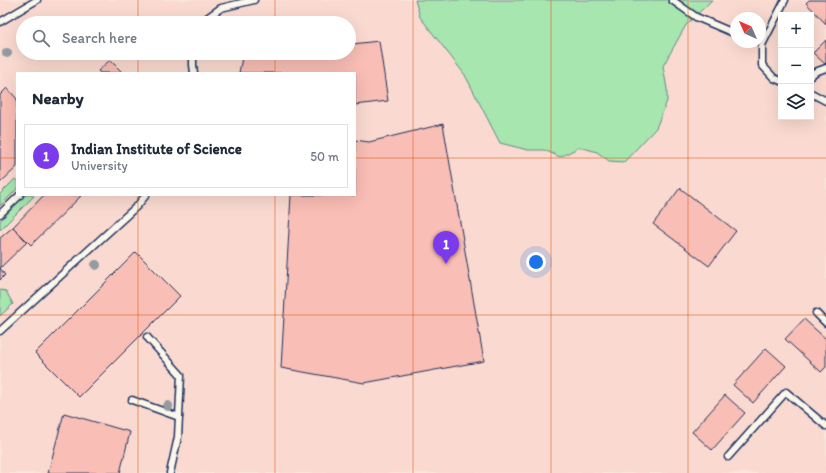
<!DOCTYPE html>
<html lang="en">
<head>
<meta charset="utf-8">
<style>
	:root { --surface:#fff; --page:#f6f6f7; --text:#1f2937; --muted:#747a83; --line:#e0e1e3; --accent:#7c3aed }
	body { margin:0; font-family:Itim,sans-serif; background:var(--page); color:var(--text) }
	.controls { position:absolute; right:12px; top:12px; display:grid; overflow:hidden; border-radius:0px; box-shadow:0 4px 16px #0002 }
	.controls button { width:36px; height:36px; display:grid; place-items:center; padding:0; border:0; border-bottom:1px solid var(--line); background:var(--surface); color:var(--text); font:20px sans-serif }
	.compass { position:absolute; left:730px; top:12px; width:36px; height:36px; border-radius:50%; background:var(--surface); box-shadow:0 4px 16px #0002; rotate:315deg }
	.you { position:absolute; left:536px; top:262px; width:14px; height:14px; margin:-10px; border:3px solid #fff; border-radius:50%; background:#1a73e8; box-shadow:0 0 0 6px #1a73e833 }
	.badge { display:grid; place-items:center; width:26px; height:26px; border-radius:50%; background:var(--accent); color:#fff; font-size:13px; font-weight:700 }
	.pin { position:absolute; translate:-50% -33px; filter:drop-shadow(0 1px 2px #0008) }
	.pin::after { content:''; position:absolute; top:21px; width:14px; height:12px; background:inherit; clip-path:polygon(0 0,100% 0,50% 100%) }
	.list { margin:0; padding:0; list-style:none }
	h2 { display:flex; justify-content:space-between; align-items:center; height:52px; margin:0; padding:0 16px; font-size:17px }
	h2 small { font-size:13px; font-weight:400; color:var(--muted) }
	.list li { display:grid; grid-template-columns:26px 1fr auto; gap:12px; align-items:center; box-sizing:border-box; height:64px; margin:0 8px 8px; padding:0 8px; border:1px solid var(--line); border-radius:0px }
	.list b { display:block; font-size:15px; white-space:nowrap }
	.list p { margin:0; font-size:13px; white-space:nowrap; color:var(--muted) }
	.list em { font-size:13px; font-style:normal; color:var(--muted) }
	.icon { flex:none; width:22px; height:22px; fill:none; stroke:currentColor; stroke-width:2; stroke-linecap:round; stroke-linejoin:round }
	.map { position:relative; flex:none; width:826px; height:473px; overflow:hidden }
	.search { position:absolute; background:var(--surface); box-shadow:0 4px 16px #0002; left:16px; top:16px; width:340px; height:44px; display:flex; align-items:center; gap:10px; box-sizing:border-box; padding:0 14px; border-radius:22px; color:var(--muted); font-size:15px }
	.panel { position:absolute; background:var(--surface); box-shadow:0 4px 16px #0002; left:16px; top:72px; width:340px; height:124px; border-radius:0px }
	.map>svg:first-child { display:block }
</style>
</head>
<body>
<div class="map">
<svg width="826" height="473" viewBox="0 0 826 473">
	<rect width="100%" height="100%" fill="#fae6dc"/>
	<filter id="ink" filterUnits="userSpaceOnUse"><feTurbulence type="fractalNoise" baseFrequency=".025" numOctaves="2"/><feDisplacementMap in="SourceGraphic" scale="8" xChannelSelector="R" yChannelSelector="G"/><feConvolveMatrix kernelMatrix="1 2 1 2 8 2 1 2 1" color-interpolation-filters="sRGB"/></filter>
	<g filter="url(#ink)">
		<path fill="#fadad0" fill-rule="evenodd" d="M0,0H826V473H0ZM781,15H811V117H781ZM736,18H760V42H736ZM23,23H349V53H23ZM17,73H355V195H17Z"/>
		<g fill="#a7e6ae" stroke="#618a86">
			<polygon points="415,0 712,0 686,25 663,66 667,89 667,101 656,128 624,162 609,161 597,152 580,147 560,157 544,150 528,150 500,143 465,75 420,17"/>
			<polygon points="15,179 17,181 17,189 0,206 0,194"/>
			<polygon points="25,195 32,195 34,196 0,230 0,221"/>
			<polygon points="0,290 6,291 13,304 0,316"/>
		</g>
		<g fill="#f9beb5" stroke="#1b2f5e">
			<polygon points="809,0 826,0 826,24 806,3"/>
			<polygon points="826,40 826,63 825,64 813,53"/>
			<polygon points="379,41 388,101 355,105 355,73 239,73 243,53 349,53 349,44 352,44"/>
			<polygon points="110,60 123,73 100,73 98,71"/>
			<polygon points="7,88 17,99 17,167 0,183 0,95"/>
			<polygon points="443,124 484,361 364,383 281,368 291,195 355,195 355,140 369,142"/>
			<polygon points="680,188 736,231 709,266 653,224"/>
			<polygon points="44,195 82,195 31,245 13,227"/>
			<polygon points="13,227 27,242 0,268 5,275 0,280 0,238"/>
			<polygon points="136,252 180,296 79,397 35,353"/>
			<polygon points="804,319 826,339 826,367 821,372 785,339"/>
			<polygon points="766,348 786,366 753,403 733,385"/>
			<polygon points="725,395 745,413 712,450 692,432"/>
			<polygon points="64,413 130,432 120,473 48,473"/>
		</g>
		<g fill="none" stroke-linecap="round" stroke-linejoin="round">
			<defs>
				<g id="lane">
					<polyline points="672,0 696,17 736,34"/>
					<polyline points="0,22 37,0"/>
					<polyline points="200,23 221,8 254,0"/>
					<polyline points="193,53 193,65 194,73"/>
					<polyline points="811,76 815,72 826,68"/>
					<polyline points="781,81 774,78 762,65 762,45 785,0"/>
					<polyline points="811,93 826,101"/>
					<polyline points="0,214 20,195"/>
					<polyline points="816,313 826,323"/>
					<polyline points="0,331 137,206 146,195"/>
					<polyline points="147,337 181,375 178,437 170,473"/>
					<polyline points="132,400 179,417"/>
					<polyline points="728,457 786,392 826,426"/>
				</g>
			</defs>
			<use href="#lane" stroke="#1b2f5e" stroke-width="9"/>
			<use href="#lane" stroke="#fbf7ec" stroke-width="6"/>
		</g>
		<g fill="#939ba2">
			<circle cx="7" cy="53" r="5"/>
			<circle cx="96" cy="265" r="5"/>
			<circle cx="168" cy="406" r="5"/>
		</g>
	</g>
	<path fill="none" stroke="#de5710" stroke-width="1" stroke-opacity="0.55" d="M138,0V23M275,0V23M413,0V473M551,0V473M688,0V473M138,53V73M275,53V73M0,158H17M355,158H826M138,195V473M275,195V473M0,315H826"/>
</svg>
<div class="controls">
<button>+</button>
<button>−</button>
<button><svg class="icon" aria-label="layers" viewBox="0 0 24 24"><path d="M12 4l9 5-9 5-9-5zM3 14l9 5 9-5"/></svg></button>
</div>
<svg class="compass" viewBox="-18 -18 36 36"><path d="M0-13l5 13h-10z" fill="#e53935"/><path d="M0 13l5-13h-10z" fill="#747a83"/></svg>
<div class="you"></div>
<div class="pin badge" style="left:446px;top:264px">1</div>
<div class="search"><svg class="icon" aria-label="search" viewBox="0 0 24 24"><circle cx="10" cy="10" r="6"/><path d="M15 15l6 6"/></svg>Search here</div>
<section class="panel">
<h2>Nearby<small></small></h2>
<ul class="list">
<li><span class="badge">1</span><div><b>Indian Institute of Science</b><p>University</p></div><em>50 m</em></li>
</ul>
</section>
</div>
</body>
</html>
